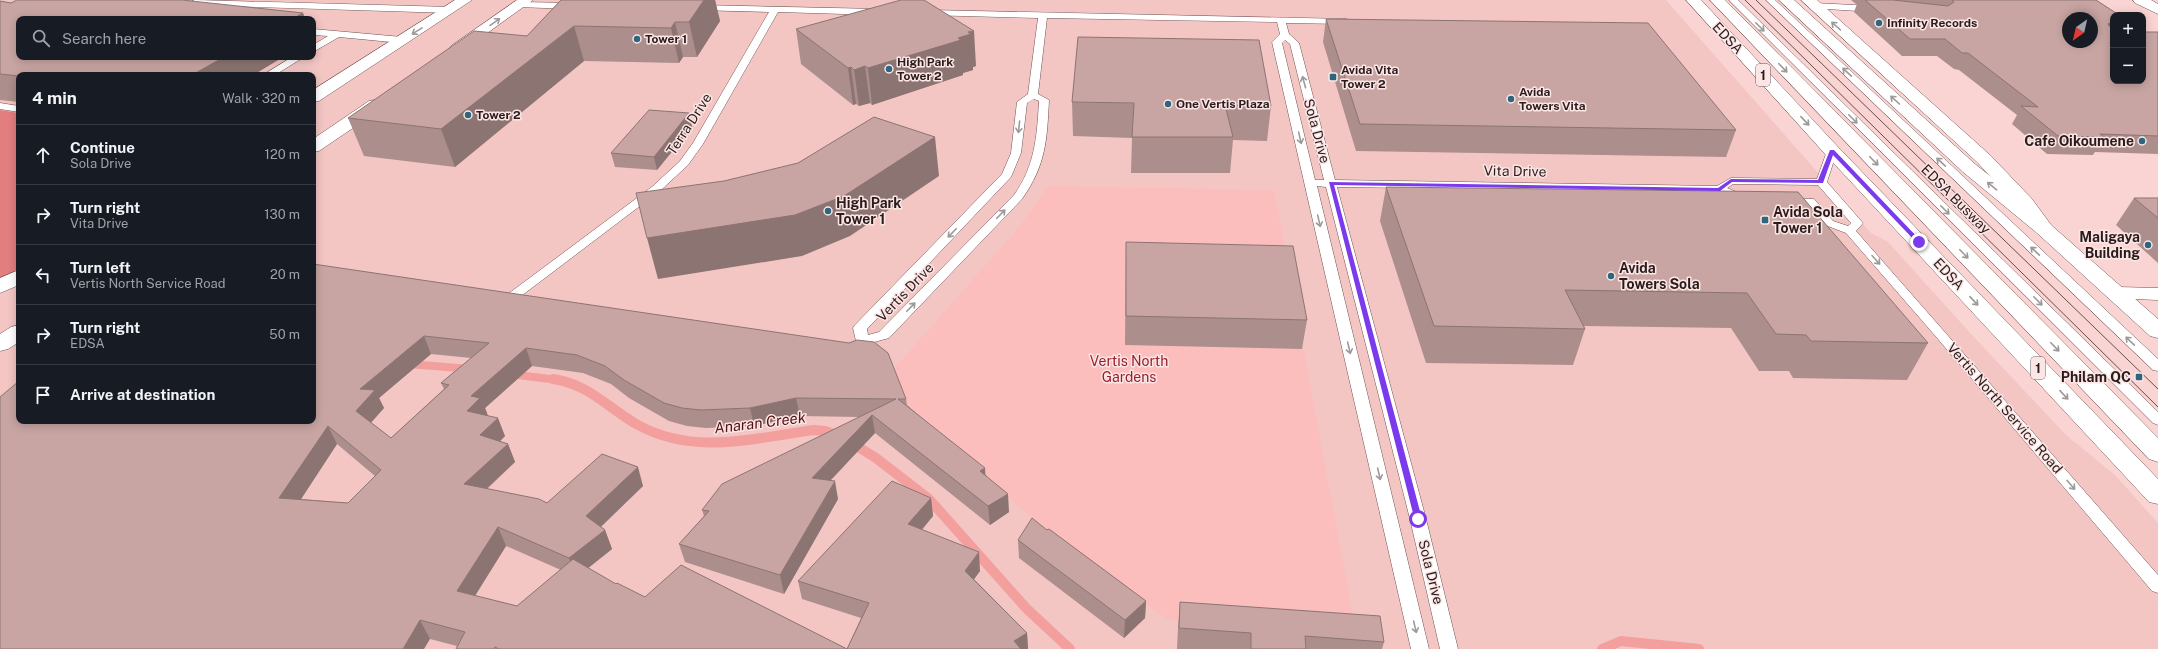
<!DOCTYPE html>
<html lang="en">
<head>
<meta charset="utf-8">
<style>
	:root { --surface:#171b24; --page:#20242c; --text:#f1f3f6; --muted:#9ea1a6; --line:#363941 }
	body { margin:0; font-family:"Public Sans",sans-serif; background:var(--page); color:var(--text) }
	.controls { position:absolute; right:12px; top:12px; display:grid; overflow:hidden; border-radius:8px; box-shadow:0 2px 10px #0003 }
	.controls button { width:36px; height:36px; display:grid; place-items:center; padding:0; border:0; border-bottom:1px solid var(--line); background:var(--surface); color:var(--text); font:20px sans-serif }
	.compass { position:absolute; left:2062px; top:12px; width:36px; height:36px; border-radius:50%; background:var(--surface); box-shadow:0 2px 10px #0003; rotate:214deg }
	.stop { position:absolute; width:12px; height:12px; margin:-9px; border:3px solid #7c3aed; border-radius:50%; background:#fff }
	.stop.end { background:#7c3aed; border-color:#fff; box-shadow:0 1px 4px #0008 }
	.list { margin:0; padding:0; list-style:none }
	h2 { display:flex; justify-content:space-between; align-items:center; height:52px; margin:0; padding:0 16px; font-size:17px }
	h2 small { font-size:13px; font-weight:400; color:var(--muted) }
	.list li { display:grid; grid-template-columns:26px 1fr auto; gap:12px; align-items:center; box-sizing:border-box; height:60px; padding:0 16px; border-top:1px solid var(--line) }
	.list b { display:block; font-size:15px; white-space:nowrap }
	.list p { margin:0; font-size:13px; white-space:nowrap; color:var(--muted) }
	.list em { font-size:13px; font-style:normal; color:var(--muted) }
	.icon { flex:none; width:22px; height:22px; fill:none; stroke:currentColor; stroke-width:2; stroke-linecap:round; stroke-linejoin:round }
	.map { position:relative; flex:none; width:2158px; height:649px; overflow:hidden }
	.search { position:absolute; background:var(--surface); box-shadow:0 2px 10px #0003; left:16px; top:16px; width:300px; height:44px; display:flex; align-items:center; gap:10px; box-sizing:border-box; padding:0 14px; border-radius:8px; color:var(--muted); font-size:15px }
	.panel { position:absolute; background:var(--surface); box-shadow:0 2px 10px #0003; left:16px; top:72px; width:300px; height:352px; border-radius:8px }
	.map>svg:first-child { display:block }
</style>
</head>
<body>
<div class="map">
<svg width="2158" height="649" viewBox="0 0 2158 649">
	<rect width="100%" height="100%" fill="#fad4d3"/>
	<path fill="#f3c6c4" fill-rule="evenodd" d="M0,0H1666L1871,233L1888,242L1973,336L2066,435L2115,475L2158,523V649H0ZM19,19H313V57H19ZM19,75H313V421H19Z"/>
	<polygon fill="#fbbebc" points="1048,186 1274,190 1357,637 1195,628 1164,617 1074,555 906,407 892,371 1019,227"/>
	<polygon fill="#e37e7f" points="0,110 19,113 19,268 0,280"/>
	<g fill="none" stroke-linecap="round" stroke-linejoin="round">
		<g stroke="#f39f9e" stroke-width="8">
			<polyline points="408,364 471,369"/>
			<polyline points="510,374 558,380"/>
		</g>
		<g stroke="#f39f9e" stroke-width="10">
			<path d="M553,379C591,385 606,407 638,425C695,456 754,438 814,430L825,431L839,436"/>
			<polyline points="850,442 876,458 929,499 1027,609 1070,649"/>
			<polyline points="1602,649 1621,641 1699,649"/>
		</g>
		<defs>
			<g id="service">
				<polygon points="195,0 451,7 455,10 451,13 192,5 192,1"/>
				<polygon points="1729,0 1738,0 2158,412 2158,425 2153,423"/>
				<polygon points="1766,0 1775,0 2158,359 2158,371 2153,370"/>
				<polygon points="520,2 574,3 578,6 574,9 517,7 517,3"/>
				<polygon points="1814,3 1874,6 1878,9 1874,12 1811,8 1811,4"/>
				<polygon points="699,5 878,9 882,12 878,15 778,12 703,144 688,165 661,190 508,306 500,306 498,303 500,300 653,186 680,161 693,143 769,12 696,10 696,6"/>
				<path d="M929,10L1347,19L1348,21L1344,24L1286,23L1289,34L1299,43L1335,180L1717,186L1731,178L1817,179L1827,151L1832,148L1836,149L1837,151L1827,182L1863,223L1856,231L2158,575V593L2152,591L1938,339L1846,233L1825,225L1807,204H1789L1783,201L1789,198L1814,199L1833,221L1848,226L1851,223L1818,185L1733,184L1727,188L1744,195L1746,197L1744,199H1736L1718,192L1337,187L1426,519L1458,649H1440L1410,519L1326,187L1317,186L1429,649H1411L1272,42L1280,34L1277,22L1047,18L1038,94L1049,100C1047,140 1046,165 1022,199L889,338L863,345L856,341L853,328L855,325L1002,174L1011,153L1017,102L1028,94L1038,18L926,15L925,13ZM1285,40L1290,44L1324,180H1315L1282,43ZM1034,99L1039,101C1037,136 1035,166 1014,195L879,332L868,335L867,329L1011,177L1021,153L1027,103Z"/>
				<polygon points="313,29 402,37 407,40 402,43 339,37 313,52 313,45 328,36 313,35"/>
				<polygon points="292,57 304,57 275,75 263,75"/>
				<polygon points="0,103 19,106 19,112 0,109"/>
			</g>
			<g id="minor">
				<polygon points="2133,0 2151,0 2158,4 2158,14 2135,3"/>
				<polygon points="2117,287 2158,288 2158,300 2109,298 2106,293 2109,288"/>
			</g>
			<g id="secondary">
				<polygon points="455,0 472,0 319,101 313,102 313,90"/>
				<polygon points="517,0 533,0 461,52 451,52 448,49 451,46"/>
				<polygon points="375,100 381,101 383,105 381,109 319,151 313,152 313,139 369,101"/>
				<polygon points="19,270 19,285 0,293 0,278"/>
				<polygon points="19,325 19,342 8,349 0,351 0,334 11,327"/>
			</g>
			<g id="primary">
				<polygon points="1686,0 1701,0 1838,147 2158,479 2158,504 2149,502 1826,155"/>
				<polygon points="1801,0 1817,0 1990,155 2032,199 2054,229 2051,233 2044,235 2037,233 2018,207 1978,163"/>
			</g>
			<g id="trunk">
				<polygon points="1710,0 1725,0 2158,438 2158,462 2149,459"/>
				<polygon points="1779,0 1794,0 1975,164 2051,225 2158,319 2158,338 2150,336 2037,233 1963,172"/>
			</g>
		</defs>
		<use href="#service" stroke="#725352" stroke-width="1"/>
		<use href="#minor" stroke="#725352" stroke-width="1"/>
		<use href="#secondary" stroke="#725352" stroke-width="1"/>
		<use href="#primary" stroke="#725352" stroke-width="1"/>
		<use href="#trunk" stroke="#725352" stroke-width="1"/>
		<use href="#service" fill="#fff" fill-rule="evenodd"/>
		<use href="#minor" fill="#fff" fill-rule="evenodd"/>
		<use href="#secondary" fill="#fff" fill-rule="evenodd"/>
		<use href="#primary" fill="#fff" fill-rule="evenodd"/>
		<use href="#trunk" fill="#fff" fill-rule="evenodd"/>
		<g stroke="#644f4f" stroke-width="1">
			<polyline points="1745,0 2158,407"/>
			<polyline points="1756,0 2158,389"/>
		</g>
	</g>
	<g fill="#ac8e8c" fill-rule="evenodd">
		<polygon points="561,0 715,0 720,21 697,57 683,57 679,63 584,61 455,167 364,156 348,118 527,36"/>
		<polygon points="1851,0 2096,0 2113,15 2113,81 2146,32 2158,32 2158,154 2095,152 2093,155 2047,154 2012,124 2017,115 1959,70 1954,69 1937,56 1902,56 1854,12 1857,4 1856,4"/>
		<polygon points="0,1 11,3 303,13 305,19 19,19 283,57 253,75 19,75 19,102 0,100"/>
		<polygon points="1326,19 1736,130 1726,157 1356,151 1323,42"/>
		<polygon points="796,29 976,66 973,67 973,70 963,73 963,75 872,105 870,103 859,106 856,104 853,105 801,64"/>
		<polygon points="1072,102 1271,106 1267,141 1233,140 1230,173 1131,173 1132,138 1073,136"/>
		<polygon points="689,113 692,127 657,170 615,167 611,153"/>
		<polygon points="1386,187 1928,343 1907,380 1793,378 1789,371 1759,371 1731,328 1584,326 1585,329 1573,365 1426,363 1380,221"/>
		<polygon points="2134,198 2158,198 2158,263 2116,225"/>
		<polygon points="1126,242 1307,320 1302,349 1125,345"/>
		<path d="M313,264L906,399L907,405L986,475L1009,512L990,525L875,433L830,480L838,499L784,594L685,562L679,544L704,516L702,510L859,417L800,416L754,426L706,428L687,426L669,421L629,398L611,384L583,373L532,366L485,408L488,416L505,436L500,441L508,444L515,462L487,489L547,503L643,486L601,527L605,530L612,549L588,568L616,584L645,597L847,649L861,618L802,599L798,581L931,498L933,516L922,530L980,571L974,579L1027,633L1028,649H456L457,646L430,639L19,381L313,421ZM431,354L471,358L441,383L444,389L391,438L371,423L384,408L379,398ZM337,444L375,476L348,503L301,499ZM506,546L561,570L517,606L475,596Z"/>
		<polygon points="1018,540 1146,601 1145,618 1124,638 1019,558"/>
		<polygon points="1180,602 1384,642 1382,649 1177,649 1178,628"/>
	</g>
	<g fill="#8c7472">
		<polygon points="704,0 715,0 720,21 697,57 689,22"/>
		<polygon points="303,13 305,19 292,19"/>
		<polygon points="2113,21 2104,37 2108,24"/>
		<polygon points="675,22 683,57 679,63 671,28"/>
		<polygon points="574,26 584,61 455,167 441,129"/>
		<polygon points="974,31 976,66 973,67 973,70 963,73 963,75 872,105 868,68 958,38 968,32"/>
		<polygon points="224,57 283,57 253,75 192,75"/>
		<polygon points="865,66 870,103 859,106 854,70"/>
		<polygon points="851,67 856,104 853,105 848,68"/>
		<polygon points="689,113 692,127 657,170 654,157"/>
		<polygon points="935,137 939,176 850,236 802,256 658,279 647,238"/>
		<polygon points="424,336 431,354 379,398 384,408 365,429 356,411 360,389"/>
		<polygon points="526,348 532,366 485,408 488,416 467,411 471,396"/>
		<polygon points="796,398 800,416 754,426 750,408"/>
		<polygon points="872,415 875,433 816,496 812,478"/>
		<polygon points="498,418 505,436 488,453 480,435"/>
		<polygon points="328,426 337,444 290,516 279,498"/>
		<polygon points="508,444 515,462 472,502 464,484"/>
		<polygon points="638,467 643,486 592,535 586,516"/>
		<polygon points="985,468 986,486 980,471"/>
		<polygon points="835,481 838,499 784,594 780,575"/>
		<polygon points="1008,494 1009,512 990,525 988,506"/>
		<polygon points="931,498 933,516 910,543 908,524"/>
		<polygon points="498,527 506,546 466,610 457,591"/>
		<polygon points="605,530 612,549 577,577 569,558"/>
		<polygon points="979,552 980,571 967,589 965,571"/>
		<polygon points="1146,601 1145,618 1124,638 1125,620"/>
		<polygon points="420,620 430,639 424,649 403,649"/>
		<polygon points="1027,633 1028,649 1015,649 1014,641"/>
	</g>
	<g fill="#c8a5a3" stroke="#8c7472" fill-rule="evenodd">
		<polygon points="17,0 182,0 303,13 292,19 19,19 19,57 224,57 192,75 19,75 19,76 0,74 0,1 11,3"/>
		<polygon points="561,0 704,0 689,22 675,22 671,28 574,26 441,129 348,118 474,31 527,36"/>
		<polygon points="901,0 924,0 974,31 968,32 971,34 958,38 961,40 868,68 865,66 854,70 851,67 848,68 796,29"/>
		<path d="M1865,0H1893L1948,6L1954,2L1952,0H2096L2119,15H2113V21L2108,24L2111,28H2113V81H2143V30L2146,32H2158V136L2100,134L2104,137L2058,136L2021,106L2038,107L1968,53H1962L1945,39H1910ZM2068,18H2092V42H2068Z"/>
		<polygon points="1326,19 1648,23 1736,130 1360,124"/>
		<polygon points="1078,37 1259,40 1271,106 1225,105 1233,137 1132,137 1134,103 1072,102"/>
		<polygon points="649,110 689,113 654,157 611,153"/>
		<polygon points="874,117 935,137 844,196 795,215 647,238 636,193 724,181 798,163"/>
		<polygon points="1386,187 1798,192 1928,343 1811,341 1806,335 1776,334 1747,293 1565,290 1585,329 1434,326"/>
		<polygon points="2134,198 2158,198 2158,218"/>
		<polygon points="1126,242 1293,246 1307,320 1126,316"/>
		<path d="M313,264L849,343L857,340L874,342L888,353L906,399H898L985,468L980,471L1008,494L988,506L872,415L812,478L835,481L780,575L679,544L709,511L702,510L722,484L896,399L796,398L750,408L701,410L682,408L664,403L624,380L605,366L577,355L526,348L471,396L480,398L467,411L498,418L480,435L508,444L464,484L539,499L547,503L602,454L638,467L586,516L605,530L569,558L498,527L457,591L517,606L573,559L616,584L617,583L645,597L681,565L847,649L869,603L798,581L892,481L931,498L908,524L979,552L965,571L1027,633L1014,641L1021,649H499L495,647L494,649H456L465,632L420,620L403,649H0V397L19,381V421H313ZM424,336L489,343L441,383L449,385L391,438L356,411L375,390L360,389ZM328,426L381,470L348,503L279,498Z"/>
		<polygon points="1032,518 1047,530 1049,529 1146,601 1125,620 1018,540"/>
		<polygon points="1180,602 1380,616 1384,642 1305,636 1306,649 1251,649 1251,633 1179,628"/>
	</g>
	<defs><path id="oneway-shaft" d="M-6 0H5M1.5-3L5.5 0L1.5 3" fill="none" stroke-width="1.6" stroke-linecap="round" stroke-linejoin="round"/></defs>
	<g stroke="#9f9999">
		<use href="#oneway-shaft" transform="translate(495 22) rotate(-35)"/>
		<use href="#oneway-shaft" transform="translate(1836 26) rotate(-138)"/>
		<use href="#oneway-shaft" transform="translate(1760 27) rotate(45)"/>
		<use href="#oneway-shaft" transform="translate(417 31) rotate(148)"/>
		<use href="#oneway-shaft" transform="translate(1783 68) rotate(46)"/>
		<use href="#oneway-shaft" transform="translate(1847 72) rotate(-137)"/>
		<use href="#oneway-shaft" transform="translate(1304 82) rotate(-105)"/>
		<use href="#oneway-shaft" transform="translate(1895 100) rotate(-138)"/>
		<use href="#oneway-shaft" transform="translate(1853 119) rotate(45)"/>
		<use href="#oneway-shaft" transform="translate(1805 121) rotate(47)"/>
		<use href="#oneway-shaft" transform="translate(1019 127) rotate(96)"/>
		<use href="#oneway-shaft" transform="translate(1300 138) rotate(77)"/>
		<use href="#oneway-shaft" transform="translate(1874 161) rotate(46)"/>
		<use href="#oneway-shaft" transform="translate(1941 162) rotate(-137)"/>
		<use href="#oneway-shaft" transform="translate(1992 186) rotate(-141)"/>
		<use href="#oneway-shaft" transform="translate(1945 210) rotate(45)"/>
		<use href="#oneway-shaft" transform="translate(1001 214) rotate(-46)"/>
		<use href="#oneway-shaft" transform="translate(1319 221) rotate(77)"/>
		<use href="#oneway-shaft" transform="translate(952 233) rotate(134)"/>
		<use href="#oneway-shaft" transform="translate(2035 251) rotate(-137)"/>
		<use href="#oneway-shaft" transform="translate(1964 254) rotate(46)"/>
		<use href="#oneway-shaft" transform="translate(1876 260) rotate(48)"/>
		<use href="#oneway-shaft" transform="translate(1974 301) rotate(47)"/>
		<use href="#oneway-shaft" transform="translate(2038 301) rotate(45)"/>
		<use href="#oneway-shaft" transform="translate(911 307) rotate(-46)"/>
		<use href="#oneway-shaft" transform="translate(2130 341) rotate(-136)"/>
		<use href="#oneway-shaft" transform="translate(2055 347) rotate(46)"/>
		<use href="#oneway-shaft" transform="translate(1349 348) rotate(77)"/>
		<use href="#oneway-shaft" transform="translate(2064 395) rotate(47)"/>
		<use href="#oneway-shaft" transform="translate(1379 474) rotate(77)"/>
		<use href="#oneway-shaft" transform="translate(2071 485) rotate(49)"/>
		<use href="#oneway-shaft" transform="translate(1415 627) rotate(77)"/>
	</g>
	<polygon fill="#7c3aed" points="1830,150 1834,150 1921,241 1921,243 1917,243 1833,155 1823,183 1732,182 1720,191 1334,185 1422,519 1418,522 1415,521 1329,182 1718,188 1731,179 1818,180"/>
	<g fill="#2d667f" stroke="#fce6e5" stroke-width="1.5">
		<circle cx="1879" cy="23" r="4"/>
		<circle cx="637" cy="39" r="4"/>
		<circle cx="889" cy="69" r="4"/>
		<rect x="1329" y="73" width="8" height="8" rx="2"/>
		<circle cx="1511" cy="99" r="4"/>
		<circle cx="1168" cy="104" r="4"/>
		<circle cx="468" cy="115" r="4"/>
		<circle cx="2142" cy="141" r="4"/>
		<circle cx="828" cy="211" r="4"/>
		<rect x="1761" y="216" width="8" height="8" rx="2"/>
		<circle cx="2148" cy="245" r="4"/>
		<circle cx="1611" cy="276" r="4"/>
		<rect x="2135" y="373" width="8" height="8" rx="2"/>
	</g>
	<g text-anchor="middle" stroke-width="3" stroke-linejoin="round" paint-order="stroke">
		<g font-size="12" font-weight="bold" fill="#2a1c1c" stroke="#fce6e5" text-anchor="start">
			<text x="1887" y="27">Infinity Records</text>
			<text x="645" y="43">Tower 1</text>
			<text x="897" y="66">High Park<tspan x="897" dy="14">Tower 2</tspan></text>
			<text x="1341" y="74">Avida Vita<tspan x="1341" dy="14">Tower 2</tspan></text>
			<text x="1519" y="96">Avida<tspan x="1519" dy="14">Towers Vita</tspan></text>
			<text x="1176" y="108">One Vertis Plaza</text>
			<text x="476" y="119">Tower 2</text>
		</g>
		<g fill="#fce6e5" stroke="#695958" stroke-width="1">
			<rect x="1756" y="64" width="14" height="22" rx="3"/>
			<rect x="2031" y="357" width="14" height="22" rx="3"/>
		</g>
		<g font-size="13" font-weight="bold" fill="#2a1c1c">
			<text x="1763" y="80">1</text>
			<text x="2038" y="373">1</text>
		</g>
		<g font-size="14" fill="#2a1c1c" stroke="#fce6e5">
			<text transform="translate(1728 38) rotate(47)" y="5">EDSA</text>
			<text transform="translate(689 124) rotate(-57)" y="5">Terra Drive</text>
			<text transform="translate(1317 131) rotate(75)" y="5">Sola Drive</text>
			<text transform="translate(1515 171) rotate(1)" y="5">Vita Drive</text>
			<text transform="translate(1956 199) rotate(45)" y="5">EDSA Busway</text>
			<text transform="translate(1949 274) rotate(47)" y="5">EDSA</text>
			<text transform="translate(905 292) rotate(-46)" y="5">Vertis Drive</text>
			<text transform="translate(2005 408) rotate(49)" y="5">Vertis North Service Road</text>
			<text transform="translate(1431 572) rotate(76)" y="5">Sola Drive</text>
		</g>
		<g font-size="14" font-weight="bold" fill="#2a1c1c" stroke="#fce6e5" text-anchor="end">
			<text x="2134" y="146">Cafe Oikoumene</text>
			<text x="836" y="208" text-anchor="start">High Park<tspan x="836" dy="16">Tower 1</tspan></text>
			<text x="1773" y="217" text-anchor="start">Avida Sola<tspan x="1773" dy="16">Tower 1</tspan></text>
			<text x="2140" y="242">Maligaya<tspan x="2140" dy="16">Building</tspan></text>
			<text x="1619" y="273" text-anchor="start">Avida<tspan x="1619" dy="16">Towers Sola</tspan></text>
			<text x="2131" y="382">Philam QC</text>
		</g>
		<g font-size="14" fill="#971e2d" stroke="#fce6e5">
			<text x="1129" y="366">Vertis North<tspan x="1129" dy="16">Gardens</tspan></text>
		</g>
		<g font-size="15" font-style="italic" fill="#521218" stroke="#fce6e5">
			<text transform="translate(760 423) rotate(-7)" y="5">Anaran Creek</text>
		</g>
	</g>
</svg>
<div class="controls">
<button>+</button>
<button>−</button>
</div>
<svg class="compass" viewBox="-18 -18 36 36"><path d="M0-13l5 13h-10z" fill="#e53935"/><path d="M0 13l5-13h-10z" fill="#9ea1a6"/></svg>
<div class="stop" style="left:1418px;top:519px"></div>
<div class="stop end" style="left:1919px;top:242px"></div>
<div class="search"><svg class="icon" aria-label="search" viewBox="0 0 24 24"><circle cx="10" cy="10" r="6"/><path d="M15 15l6 6"/></svg>Search here</div>
<section class="panel">
<h2>4 min<small>Walk · 320 m</small></h2>
<ul class="list">
<li><svg class="icon" aria-label="ahead" viewBox="0 0 24 24"><path d="M12 20V5M6 11l6-6 6 6"/></svg><div><b>Continue</b><p>Sola Drive</p></div><em>120 m</em></li>
<li><svg class="icon" aria-label="right" viewBox="0 0 24 24"><path d="M7 20v-9h11M14 6l5 5-5 5"/></svg><div><b>Turn right</b><p>Vita Drive</p></div><em>130 m</em></li>
<li><svg class="icon" aria-label="left" viewBox="0 0 24 24"><path d="M17 20v-9H6M10 6l-5 5 5 5"/></svg><div><b>Turn left</b><p>Vertis North Service Road</p></div><em>20 m</em></li>
<li><svg class="icon" aria-label="right" viewBox="0 0 24 24"><path d="M7 20v-9h11M14 6l5 5-5 5"/></svg><div><b>Turn right</b><p>EDSA</p></div><em>50 m</em></li>
<li><svg class="icon" aria-label="arrive" viewBox="0 0 24 24"><path d="M6 21V4h12l-3 4 3 4H6"/></svg><div><b>Arrive at destination</b></div></li>
</ul>
</section>
</div>
</body>
</html>
